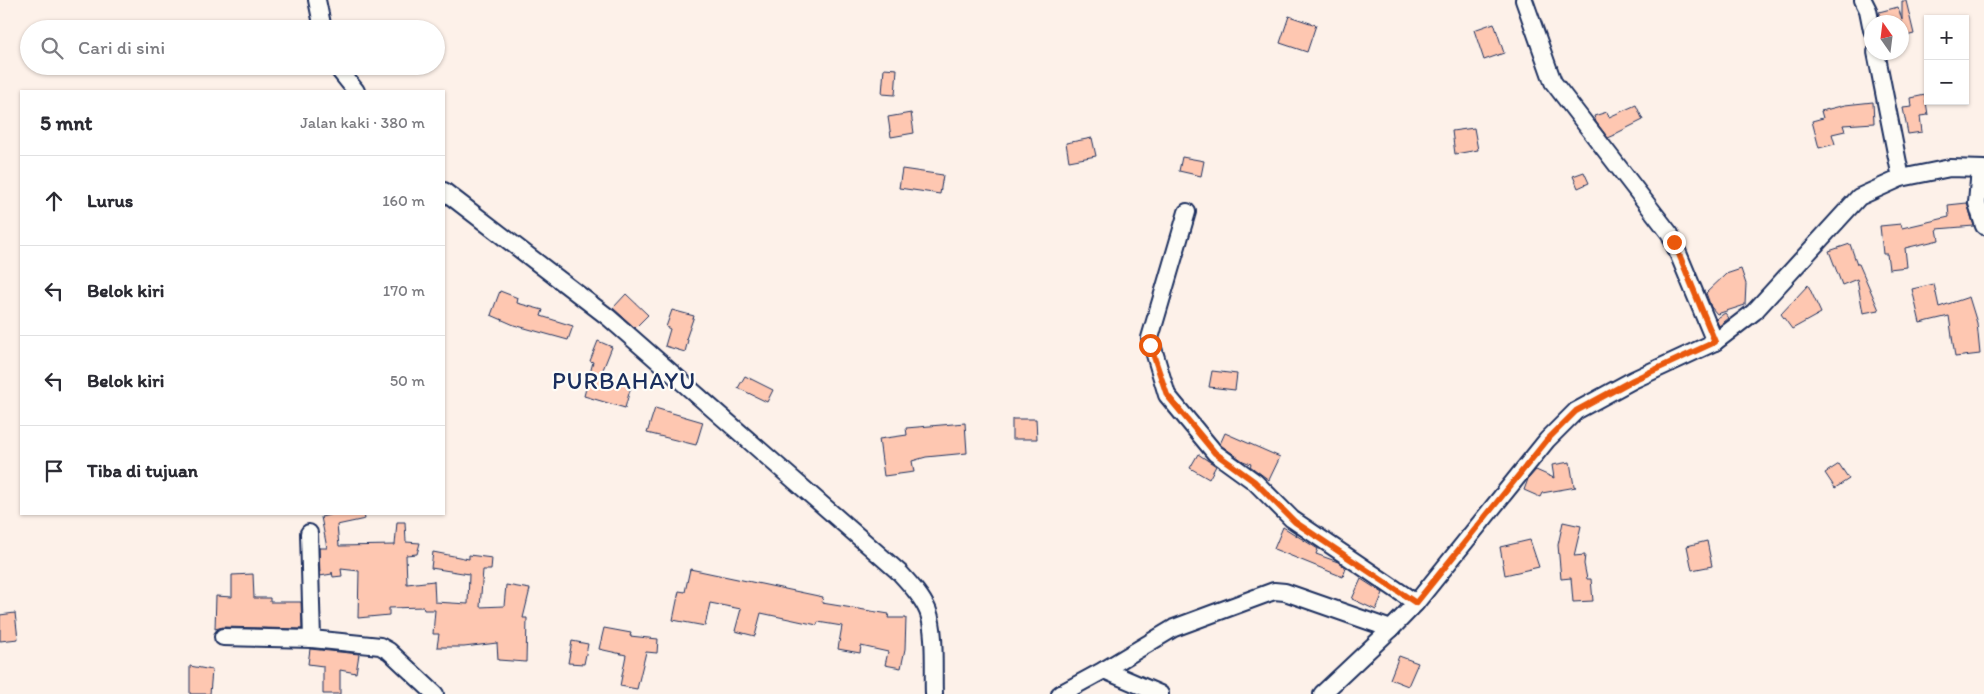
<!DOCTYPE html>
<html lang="id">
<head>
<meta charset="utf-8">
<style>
	:root { --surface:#fff; --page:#f7f7f7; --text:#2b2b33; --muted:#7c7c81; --line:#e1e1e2 }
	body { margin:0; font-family:Itim,sans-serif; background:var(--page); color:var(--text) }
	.controls { position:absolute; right:15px; top:15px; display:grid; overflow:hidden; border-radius:0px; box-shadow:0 1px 4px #0004 }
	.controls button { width:45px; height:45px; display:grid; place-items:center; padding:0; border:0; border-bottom:1px solid var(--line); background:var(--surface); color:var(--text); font:25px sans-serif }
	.compass { position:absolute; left:1864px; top:15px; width:45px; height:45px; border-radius:50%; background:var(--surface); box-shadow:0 1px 4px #0004; rotate:346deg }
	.stop { position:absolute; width:15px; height:15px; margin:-11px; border:4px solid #ea580c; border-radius:50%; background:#fff }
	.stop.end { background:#ea580c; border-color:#fff; box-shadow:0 1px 5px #0008 }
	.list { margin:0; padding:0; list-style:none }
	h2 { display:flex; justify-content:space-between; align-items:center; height:65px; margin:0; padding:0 20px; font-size:21px }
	h2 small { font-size:16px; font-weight:400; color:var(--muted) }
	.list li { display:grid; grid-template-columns:32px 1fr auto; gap:15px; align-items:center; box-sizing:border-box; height:90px; padding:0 20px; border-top:1px solid var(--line) }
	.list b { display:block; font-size:19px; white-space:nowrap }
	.list em { font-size:16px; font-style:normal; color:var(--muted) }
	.icon { flex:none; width:28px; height:28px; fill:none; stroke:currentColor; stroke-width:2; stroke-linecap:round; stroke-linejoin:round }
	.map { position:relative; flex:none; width:1984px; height:694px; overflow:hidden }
	.search { position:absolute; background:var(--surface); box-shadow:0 1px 4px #0004; left:20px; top:20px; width:425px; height:55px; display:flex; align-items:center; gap:12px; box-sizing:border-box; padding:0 18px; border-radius:28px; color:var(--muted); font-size:19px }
	.panel { position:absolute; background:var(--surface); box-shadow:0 1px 4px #0004; left:20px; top:90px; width:425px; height:425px; border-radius:0px }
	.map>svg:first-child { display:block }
</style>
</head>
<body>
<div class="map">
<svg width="1984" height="694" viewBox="0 0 1984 694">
	<rect width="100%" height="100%" fill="#fdf1e9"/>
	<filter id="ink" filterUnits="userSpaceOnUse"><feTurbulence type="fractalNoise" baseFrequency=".02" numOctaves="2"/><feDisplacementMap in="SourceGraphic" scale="10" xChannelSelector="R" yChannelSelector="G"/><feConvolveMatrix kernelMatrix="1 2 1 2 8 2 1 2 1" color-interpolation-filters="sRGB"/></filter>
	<g filter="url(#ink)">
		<g fill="#fec7b1" stroke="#1b2f5e">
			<polygon points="1902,1 1906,1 1914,34 1902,37 1902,22 1881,22 1879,12 1898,7 1902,20"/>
			<polygon points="1289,16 1316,25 1307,52 1280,43"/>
			<polygon points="1494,23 1504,53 1484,60 1474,30"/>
			<polygon points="884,68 897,69 895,95 882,94"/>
			<polygon points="1925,95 1928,115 1920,116 1922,132 1908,134 1903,108 1912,107 1911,98"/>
			<polygon points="1873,102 1874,123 1843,125 1845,131 1832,134 1835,144 1819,148 1812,121 1823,118 1821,111 1845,105"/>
			<polygon points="1636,105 1643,120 1615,134 1615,135 1608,138 1596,122 1594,116 1607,112 1609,117"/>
			<polygon points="911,113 914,133 891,137 888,117"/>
			<polygon points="1474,128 1478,150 1455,154 1452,131"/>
			<polygon points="1092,138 1096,156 1069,161 1066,143"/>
			<polygon points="1182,157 1204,161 1201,176 1179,171"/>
			<polygon points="902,169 943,175 940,194 899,188"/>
			<polygon points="1584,172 1589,183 1578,188 1573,176"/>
			<polygon points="1967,203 1974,226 1937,229 1939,240 1905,248 1907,267 1889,269 1887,254 1883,254 1880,226 1901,224 1902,228 1949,217 1948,205"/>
			<polygon points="1850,244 1857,264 1859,264 1879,310 1863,313 1857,279 1842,285 1829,251"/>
			<polygon points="1741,269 1746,284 1745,305 1717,314 1711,307 1706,293 1726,274"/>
			<polygon points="1934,284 1939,307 1969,297 1977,323 1980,354 1955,357 1949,316 1920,323 1912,289"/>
			<polygon points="1808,285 1821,313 1792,329 1781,314"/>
			<polygon points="500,291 518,298 517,303 543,310 541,316 573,326 568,340 514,325 491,315"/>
			<polygon points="626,294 648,315 635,328 613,308"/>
			<polygon points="672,310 694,316 686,339 688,340 685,352 665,346 670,329 666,327"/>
			<polygon points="1725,313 1729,318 1719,326 1716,319"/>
			<polygon points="598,341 612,347 600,377 631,386 625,408 584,396 593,362 590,361"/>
			<polygon points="1212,371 1237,374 1235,390 1209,387"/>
			<polygon points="745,376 773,390 767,402 738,388"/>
			<polygon points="655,408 703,422 696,445 647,433"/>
			<polygon points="1012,419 1036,419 1037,439 1012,439"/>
			<polygon points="965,423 967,453 926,457 912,461 914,472 884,476 879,439 907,435 906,428"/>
			<polygon points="1225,433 1280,457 1269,480 1250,466 1251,464 1243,461 1222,446 1220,444"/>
			<polygon points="1198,454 1216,466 1209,479 1190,468"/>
			<polygon points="1570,462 1574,486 1576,487 1542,493 1540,497 1524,490 1528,479 1536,470 1554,478 1552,465"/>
			<polygon points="1839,464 1849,479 1835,488 1825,473"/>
			<polygon points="334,514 364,514 365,519 337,525 339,546 395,545 397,522 405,522 406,542 420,543 417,554 406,555 407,584 434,581 435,602 468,604 469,574 431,568 433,552 469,559 469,555 492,558 491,570 483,570 480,607 504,606 506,585 530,589 523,618 527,618 526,662 498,660 497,643 464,647 437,647 439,634 433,634 435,610 424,610 423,607 389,608 389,615 358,618 359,571 341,569 342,576 333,577 332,572 332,574 320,576 319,548 327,548 321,517"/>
			<polygon points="1563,522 1581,526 1574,556 1585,555 1584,564 1587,579 1591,579 1593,601 1573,602 1571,578 1561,579 1558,545"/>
			<polygon points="1283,527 1318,549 1316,554 1338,562 1346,568 1343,577 1274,549"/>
			<polygon points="1530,540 1539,567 1505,575 1500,547"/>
			<polygon points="1707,541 1712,566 1692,570 1687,546"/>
			<polygon points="690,569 823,597 822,603 889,614 888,618 906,618 905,649 901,668 885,665 888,652 861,646 860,653 838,649 842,626 818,622 817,625 761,613 755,636 735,631 741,609 710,603 705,626 673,620 679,591 685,592"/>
			<polygon points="253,574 254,598 270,598 270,602 301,602 302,629 223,627 215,629 216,596 232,597 232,575"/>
			<polygon points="1361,579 1383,593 1376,610 1352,599"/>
			<polygon points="15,613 18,639 0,641 0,615"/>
			<polygon points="604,628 631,633 630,636 658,639 657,653 646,652 637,689 620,686 626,655 599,649"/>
			<polygon points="572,641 588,644 584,664 568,663"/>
			<polygon points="310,649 359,654 356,673 340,670 340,694 323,694 323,666 308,664"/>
			<polygon points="1399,656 1418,663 1408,686 1390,679"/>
			<polygon points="190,666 212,670 210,694 190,694"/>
		</g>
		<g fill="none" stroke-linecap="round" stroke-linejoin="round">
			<defs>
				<g id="street">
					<polyline points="317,0 323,29"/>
					<polyline points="1524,0 1553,82 1670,234 1715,342"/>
					<polyline points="1863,0 1868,10 1872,30"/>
					<polyline points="1876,52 1901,178"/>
					<polyline points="336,66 356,91"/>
					<polyline points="1980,169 1977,203 1984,226"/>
					<path d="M444,191L608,317L900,573C911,585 922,597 928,611C936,632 933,671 934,694"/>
					<polyline points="1187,212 1150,338 1167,395 1215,453 1255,482 1292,519 1416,603"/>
					<polyline points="309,533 312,639"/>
					<polyline points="223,637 312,639 380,646 389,651 435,694"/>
					<polyline points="1104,670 1174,628 1274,591 1285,592 1391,629"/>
					<polyline points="1060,694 1104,670 1160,694"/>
					<polyline points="1322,694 1391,629 1416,603 1547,440 1576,411 1633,380 1715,342 1754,312 1859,197 1901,178 1950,168 1984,169"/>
				</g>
			</defs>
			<use href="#street" stroke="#1b2f5e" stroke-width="20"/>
			<use href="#street" stroke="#fdfcf7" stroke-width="16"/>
		</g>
	</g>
	<g fill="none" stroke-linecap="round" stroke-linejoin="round" filter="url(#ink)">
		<polyline stroke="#ea580c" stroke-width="6" points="1150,345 1167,395 1215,453 1255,482 1295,522 1416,603 1547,440 1576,411 1633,380 1715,342 1674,242"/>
	</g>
	<g text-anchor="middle" stroke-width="4.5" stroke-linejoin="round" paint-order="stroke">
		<g font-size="24" letter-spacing="1" fill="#1b2f5e" stroke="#fdfcf7">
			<text x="624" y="389">PURBAHAYU</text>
		</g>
	</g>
</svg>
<div class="controls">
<button>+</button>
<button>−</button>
</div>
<svg class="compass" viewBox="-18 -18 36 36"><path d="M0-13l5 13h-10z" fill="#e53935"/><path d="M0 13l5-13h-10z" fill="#7c7c81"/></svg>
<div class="stop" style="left:1150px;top:345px"></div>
<div class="stop end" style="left:1674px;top:242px"></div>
<div class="search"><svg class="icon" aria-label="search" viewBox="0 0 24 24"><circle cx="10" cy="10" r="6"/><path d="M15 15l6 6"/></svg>Cari di sini</div>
<section class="panel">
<h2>5 mnt<small>Jalan kaki · 380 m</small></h2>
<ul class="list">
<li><svg class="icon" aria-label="ahead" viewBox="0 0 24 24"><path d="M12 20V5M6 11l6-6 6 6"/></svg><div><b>Lurus</b></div><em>160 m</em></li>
<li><svg class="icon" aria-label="left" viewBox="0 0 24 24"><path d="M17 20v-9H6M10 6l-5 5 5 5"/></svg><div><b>Belok kiri</b></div><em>170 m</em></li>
<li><svg class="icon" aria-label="left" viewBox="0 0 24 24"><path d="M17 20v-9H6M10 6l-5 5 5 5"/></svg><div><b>Belok kiri</b></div><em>50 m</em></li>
<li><svg class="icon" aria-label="arrive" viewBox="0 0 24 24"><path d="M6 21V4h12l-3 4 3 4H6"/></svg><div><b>Tiba di tujuan</b></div></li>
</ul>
</section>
</div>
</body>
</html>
